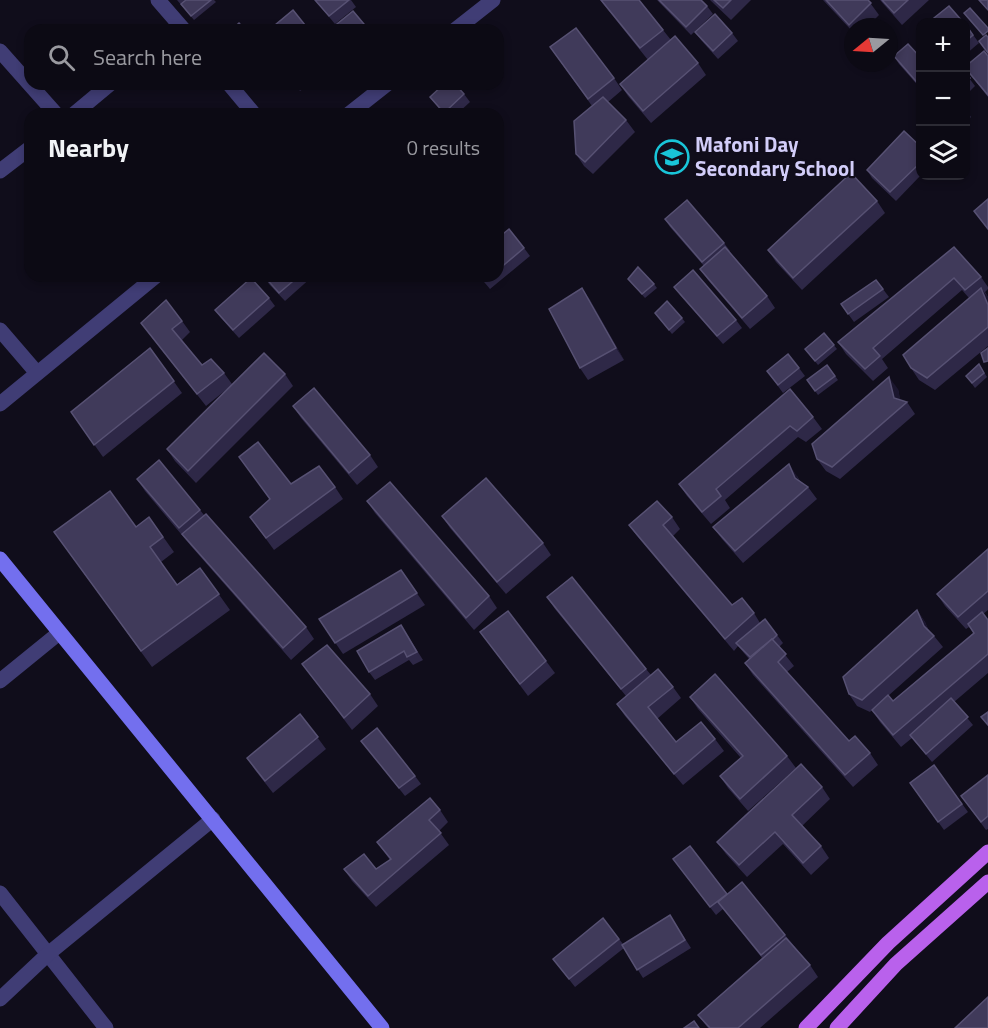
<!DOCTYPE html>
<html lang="en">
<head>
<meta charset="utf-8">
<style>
	:root { --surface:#0c0a14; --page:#1a1822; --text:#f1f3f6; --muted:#9a9aa0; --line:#2c2b34 }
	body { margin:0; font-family:"Titillium Web",sans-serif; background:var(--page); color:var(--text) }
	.controls { position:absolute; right:18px; top:18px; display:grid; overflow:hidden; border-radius:12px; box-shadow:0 3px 9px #0003 }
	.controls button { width:54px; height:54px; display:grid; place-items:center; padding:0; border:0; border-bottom:2px solid var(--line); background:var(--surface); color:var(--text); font:30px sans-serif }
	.compass { position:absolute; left:844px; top:18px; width:54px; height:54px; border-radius:50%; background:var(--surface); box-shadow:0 3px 9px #0003; rotate:252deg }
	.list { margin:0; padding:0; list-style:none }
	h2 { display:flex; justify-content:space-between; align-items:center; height:78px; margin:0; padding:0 24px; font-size:26px }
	h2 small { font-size:20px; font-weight:400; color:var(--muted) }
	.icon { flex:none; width:33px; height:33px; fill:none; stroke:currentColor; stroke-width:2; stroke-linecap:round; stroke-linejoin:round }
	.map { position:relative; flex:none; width:988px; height:1028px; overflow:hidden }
	.search { position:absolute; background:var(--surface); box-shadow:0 3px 9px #0003; left:24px; top:24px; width:480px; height:66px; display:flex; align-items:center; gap:15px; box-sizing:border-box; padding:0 21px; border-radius:18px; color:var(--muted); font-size:22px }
	.panel { position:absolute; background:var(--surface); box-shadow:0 3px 9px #0003; left:24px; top:108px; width:480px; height:174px; border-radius:18px }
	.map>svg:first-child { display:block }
</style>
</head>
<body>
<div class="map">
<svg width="988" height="1028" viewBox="0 0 988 1028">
	<rect width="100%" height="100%" fill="#100d1b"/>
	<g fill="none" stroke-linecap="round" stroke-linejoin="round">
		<g stroke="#403d75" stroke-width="15">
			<polyline points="158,0 184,30"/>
			<polyline points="455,30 493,0"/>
			<polyline points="0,51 56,114"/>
			<polyline points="229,84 254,114"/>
			<polyline points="74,114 110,84"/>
			<polyline points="349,114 387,84"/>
			<polyline points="0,171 30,148"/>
			<polyline points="0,330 37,373"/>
			<polyline points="0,404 156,276"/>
			<polyline points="0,681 59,633"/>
			<polyline points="0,893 106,1028"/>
			<polyline points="0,999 48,954 213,819"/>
		</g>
		<polyline stroke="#736fee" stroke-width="15" points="0,559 382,1028"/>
		<g stroke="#b961ec" stroke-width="15">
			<polyline points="806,1028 888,943 988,852"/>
			<polyline points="837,1028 896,964 988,882"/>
		</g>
	</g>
	<g fill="#2e2847">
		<polygon points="177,0 214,0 216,2 194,20"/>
		<polygon points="315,0 351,0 356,7 335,24"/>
		<polygon points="600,0 639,0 671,40 698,63 706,75 651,123 628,96 620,84 648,60"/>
		<polygon points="657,0 701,0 707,6 713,14 691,35"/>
		<polygon points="710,0 751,0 731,20"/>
		<polygon points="823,0 868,0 879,15 867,27 853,27 853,32"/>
		<polygon points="880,0 929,0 902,25"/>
		<polygon points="966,25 979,43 966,54"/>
		<polygon points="695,32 732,33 738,41 718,59 701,40"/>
		<polygon points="550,47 614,78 622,90 608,102 626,120 635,132 593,174 584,166 576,154 592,106"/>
		<polygon points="894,56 921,58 921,89 899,64"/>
		<polygon points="988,56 988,97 966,69"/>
		<polygon points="966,74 975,86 966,95"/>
		<polygon points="295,84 310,84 300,91"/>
		<polygon points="464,94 470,102 457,114 444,114 430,97"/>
		<polygon points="966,110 971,117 966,122"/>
		<polygon points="921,147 921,175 896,201 872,178 867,170"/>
		<polygon points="877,201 885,213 802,290 776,262 768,250"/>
		<polygon points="665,219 724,243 730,251 729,251 767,296 775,308 750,329 708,280 700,269 704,266 670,227"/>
		<polygon points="498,238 524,248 530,256 490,289 479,276 498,276"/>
		<polygon points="954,247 981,277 988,287 988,289 985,292 988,297 988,346 935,390 919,380 911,368 969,298 962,290 882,359 888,368 873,381 846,354 838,342"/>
		<polygon points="264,276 313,276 285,301 269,284"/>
		<polygon points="628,279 654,284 657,288 645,298"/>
		<polygon points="876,280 889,297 854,322 841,304"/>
		<polygon points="674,287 736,320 742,328 723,344 680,295"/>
		<polygon points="582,288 590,300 624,360 588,380 580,368"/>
		<polygon points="269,298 275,306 239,338 221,318 215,310"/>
		<polygon points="655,313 682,318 685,322 672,334"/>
		<polygon points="182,321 190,332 182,340 202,365 224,373 232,384 285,374 293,386 196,483 175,461 167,449 232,385 206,406 150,335 141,323"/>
		<polygon points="824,333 837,349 818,365 805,349"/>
		<polygon points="150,348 182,393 103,457 71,412"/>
		<polygon points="979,364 987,377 975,388 966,376"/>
		<polygon points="827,365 838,380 818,395 807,380"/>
		<polygon points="799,368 805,376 783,393 767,371"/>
		<polygon points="790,389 813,417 822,429 806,442 798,437 725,500 730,508 711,524 687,496 679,484"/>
		<polygon points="898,389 900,400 907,402 915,414 840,479 826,471 817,459"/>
		<polygon points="293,406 370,455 378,467 357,485 301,418"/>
		<polygon points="797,476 800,481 808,487 817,499 743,563 722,539 713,527"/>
		<polygon points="137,479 200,510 204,515 306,627 314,639 291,660 191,546 145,491"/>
		<polygon points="291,484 335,487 343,499 274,550 250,517"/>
		<polygon points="367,501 489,596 497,608 474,630 375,513"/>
		<polygon points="442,516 543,543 551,555 506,594 450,528"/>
		<polygon points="149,517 174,552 161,562 177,585 200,568 230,610 152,667 54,532 136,527"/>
		<polygon points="672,517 680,529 673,536 732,605 754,613 760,623 777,635 783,643 779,647 794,666 787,672 849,741 870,753 878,765 853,787 753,675 745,663 749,659 738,646 734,651 637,536 629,525"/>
		<polygon points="988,549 988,610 983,614 988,620 988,673 954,702 973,725 932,762 912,738 901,747 880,722 872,710 870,712 857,706 849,694 917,610 925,622 929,631 934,636 943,647 888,696 893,701 974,633 969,627 966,629 945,606 937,594"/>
		<polygon points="401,570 425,605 343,654 319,619"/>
		<polygon points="547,597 646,669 651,675 673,687 681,698 657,719 676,742 715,739 724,751 683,785 625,716 617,704 626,696 555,609"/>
		<polygon points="480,632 546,661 555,673 528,696"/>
		<polygon points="406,633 423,660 413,665 409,660 375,680 369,672"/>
		<polygon points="302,664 370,694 378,706 352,730"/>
		<polygon points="690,697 787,756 796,768 748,811 728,788 720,776 741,758 698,709"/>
		<polygon points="300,714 326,749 273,793 255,770 247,758"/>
		<polygon points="361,741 415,776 421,784 405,796"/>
		<polygon points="934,765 968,812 944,830 910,783"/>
		<polygon points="988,775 988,829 986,830 961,796"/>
		<polygon points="822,787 830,799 802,826 821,846 829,858 811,875 783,844 747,877 726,854 717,842"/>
		<polygon points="440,810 448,822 439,831 449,845 376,907 352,881 344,869 376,869 390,860 377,842"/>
		<polygon points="673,859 727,894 785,935 810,965 818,977 760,1028 708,1028 698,1015 762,958 723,909 716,915"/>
		<polygon points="675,923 691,948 643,978 624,948 575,987 553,959 619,939 623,944"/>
	</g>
	<g fill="#1b162e">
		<polygon points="582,288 590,300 624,360 616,348"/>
		<polygon points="981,288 988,297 988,305"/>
		<polygon points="889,377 898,389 902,407 894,398"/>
		<polygon points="789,464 797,476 803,489 795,478"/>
		<polygon points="917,610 925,622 932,638 924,626"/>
	</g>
	<g fill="#403a5a" stroke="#575173" stroke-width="1.5">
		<polygon points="186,0 211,0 191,16 181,4"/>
		<polygon points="315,0 349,0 329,16"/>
		<polygon points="601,0 639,0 663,30 640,48"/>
		<polygon points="659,0 701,0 707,6 686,27"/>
		<polygon points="714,0 731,0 723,8"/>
		<polygon points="826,0 868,0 871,3 849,25"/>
		<polygon points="882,0 908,0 894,13"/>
		<polygon points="979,0 988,0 988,10"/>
		<polygon points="949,6 963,22 929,22"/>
		<polygon points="970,8 988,28 988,31 983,35 964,13"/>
		<polygon points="293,10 309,30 276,30 276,29 274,26"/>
		<polygon points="353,11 369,30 341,30 337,24"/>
		<polygon points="715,14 732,33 713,51 695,32"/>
		<polygon points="239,23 245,30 231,30"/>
		<polygon points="966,25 973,35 966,41"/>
		<polygon points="576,28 614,78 588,99 550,47"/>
		<polygon points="986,35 988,37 988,53 979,41"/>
		<polygon points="675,36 698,63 643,111 620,84"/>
		<polygon points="908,44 921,58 921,87 894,56"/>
		<polygon points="984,51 988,56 988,95 966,69 966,66"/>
		<polygon points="966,74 970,78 966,82"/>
		<polygon points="444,84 455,84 464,94 444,113 430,97"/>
		<polygon points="603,97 626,120 585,162 576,154 574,121"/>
		<polygon points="904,131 921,147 921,162 890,192 867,170"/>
		<polygon points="851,173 877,201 793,278 768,250"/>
		<polygon points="988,199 988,229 974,211"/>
		<polygon points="687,200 724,243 702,262 665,219"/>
		<polygon points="509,229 524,248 498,270 498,238"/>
		<polygon points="725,247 767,296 742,318 700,269"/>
		<polygon points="954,247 981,277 965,290 954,278 873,348 880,356 865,369 838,342"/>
		<polygon points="638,267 654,284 642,294 628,279"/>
		<polygon points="693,270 736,320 717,336 674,287"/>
		<polygon points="264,276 299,276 279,293"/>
		<polygon points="480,276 491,276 485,281"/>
		<polygon points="251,278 269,298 233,330 215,310"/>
		<polygon points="876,280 883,289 848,314 841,304"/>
		<polygon points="582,288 616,348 580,368 549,309"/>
		<polygon points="981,288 988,305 988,327 927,378 911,368 903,355"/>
		<polygon points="166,300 182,321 172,329 202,365 211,359 224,373 197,394 141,323"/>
		<polygon points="667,301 682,318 669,330 655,313"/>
		<polygon points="824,333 834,345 815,361 805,349"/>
		<polygon points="150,348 174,381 94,445 71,412"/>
		<polygon points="988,348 988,361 984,362 981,353"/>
		<polygon points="264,353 285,374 188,471 167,449"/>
		<polygon points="788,354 799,368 778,385 767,371"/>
		<polygon points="979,364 984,373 972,383 966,376"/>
		<polygon points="827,365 835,376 815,391 807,380"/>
		<polygon points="889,377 894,398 907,402 832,467 817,459 812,444"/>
		<polygon points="314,388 370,455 349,473 293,406"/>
		<polygon points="790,389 813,417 797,431 790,426 716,489 721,496 702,512 679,484"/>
		<polygon points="258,442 291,484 319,466 335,487 266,538 250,517 270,499 239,457"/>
		<polygon points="159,460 200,510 179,528 137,479"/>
		<polygon points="789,464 795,478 808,487 735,551 713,527"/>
		<polygon points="486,478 543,543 497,582 442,516"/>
		<polygon points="390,482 489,596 466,618 367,501"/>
		<polygon points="110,491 136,527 149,517 163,537 150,547 177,585 200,568 219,594 141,651 54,532"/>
		<polygon points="657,501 672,517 663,525 732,605 742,598 754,613 725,639 629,525"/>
		<polygon points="206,514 306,627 283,648 182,534"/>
		<polygon points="988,549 988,591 958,617 937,594"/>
		<polygon points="401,570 417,593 335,643 319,619"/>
		<polygon points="572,577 646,669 621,689 547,597"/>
		<polygon points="917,610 924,626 934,636 862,700 849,694 843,677"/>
		<polygon points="508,611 546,661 520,684 480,632"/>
		<polygon points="982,612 988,620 988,654 893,735 872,710 888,695 893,701 974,633 968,624"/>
		<polygon points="765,619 777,635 773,639 772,639 750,657 736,643"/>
		<polygon points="401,625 417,652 407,657 404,651 369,672 357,651"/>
		<polygon points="772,639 786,654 778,662 849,741 855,736 870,753 845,775 745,663"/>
		<polygon points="327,645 370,694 344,718 302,664"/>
		<polygon points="658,669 673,687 648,707 676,742 701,722 715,739 674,774 617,704"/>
		<polygon points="715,674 787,756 740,799 720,776 743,756 690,697"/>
		<polygon points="951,698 968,717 926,754 910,735"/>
		<polygon points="988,712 988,725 981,717"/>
		<polygon points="300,714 318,737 265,781 247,758"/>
		<polygon points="377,728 415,776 399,788 361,741"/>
		<polygon points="801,764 822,787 792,815 821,846 803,863 775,832 739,865 717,842"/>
		<polygon points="934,765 962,804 938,822 910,783"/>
		<polygon points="988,775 988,816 981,822 961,796"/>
		<polygon points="430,798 440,810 429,820 441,833 368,896 344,869 364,854 376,869 391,859 377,842"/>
		<polygon points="690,846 727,894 710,907 673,859"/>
		<polygon points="742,882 785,935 761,955 718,902"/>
		<polygon points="670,915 685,940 637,970 622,945"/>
		<polygon points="603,918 619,939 569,979 553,959"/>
		<polygon points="786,938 810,965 738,1028 710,1028 698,1015"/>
		<polygon points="988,997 988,1028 955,1028"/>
		<polygon points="694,1021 699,1028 684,1028"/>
	</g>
	<defs>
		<symbol id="school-ring" viewBox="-11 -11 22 22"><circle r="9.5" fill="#100d1b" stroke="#19c5d9" stroke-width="1.5"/><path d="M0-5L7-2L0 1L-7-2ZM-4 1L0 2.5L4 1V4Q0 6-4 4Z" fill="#19c5d9"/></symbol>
	</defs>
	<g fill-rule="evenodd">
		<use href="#school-ring" x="653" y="138" width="38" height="38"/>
	</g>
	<g text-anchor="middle" stroke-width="4.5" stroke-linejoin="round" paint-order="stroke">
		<g font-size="21" font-weight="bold" fill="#d2cdf9" stroke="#100d1b" text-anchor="start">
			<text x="695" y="152">Mafoni Day<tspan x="695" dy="24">Secondary School</tspan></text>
		</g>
	</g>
</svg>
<div class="controls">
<button>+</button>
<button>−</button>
<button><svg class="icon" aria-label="layers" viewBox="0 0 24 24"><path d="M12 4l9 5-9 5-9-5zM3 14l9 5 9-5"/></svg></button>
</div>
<svg class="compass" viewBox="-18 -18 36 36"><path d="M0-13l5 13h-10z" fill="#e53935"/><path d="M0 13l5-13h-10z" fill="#9a9aa0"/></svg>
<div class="search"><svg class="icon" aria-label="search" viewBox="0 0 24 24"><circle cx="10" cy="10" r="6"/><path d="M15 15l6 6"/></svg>Search here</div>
<section class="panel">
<h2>Nearby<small>0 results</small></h2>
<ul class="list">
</ul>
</section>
</div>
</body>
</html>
